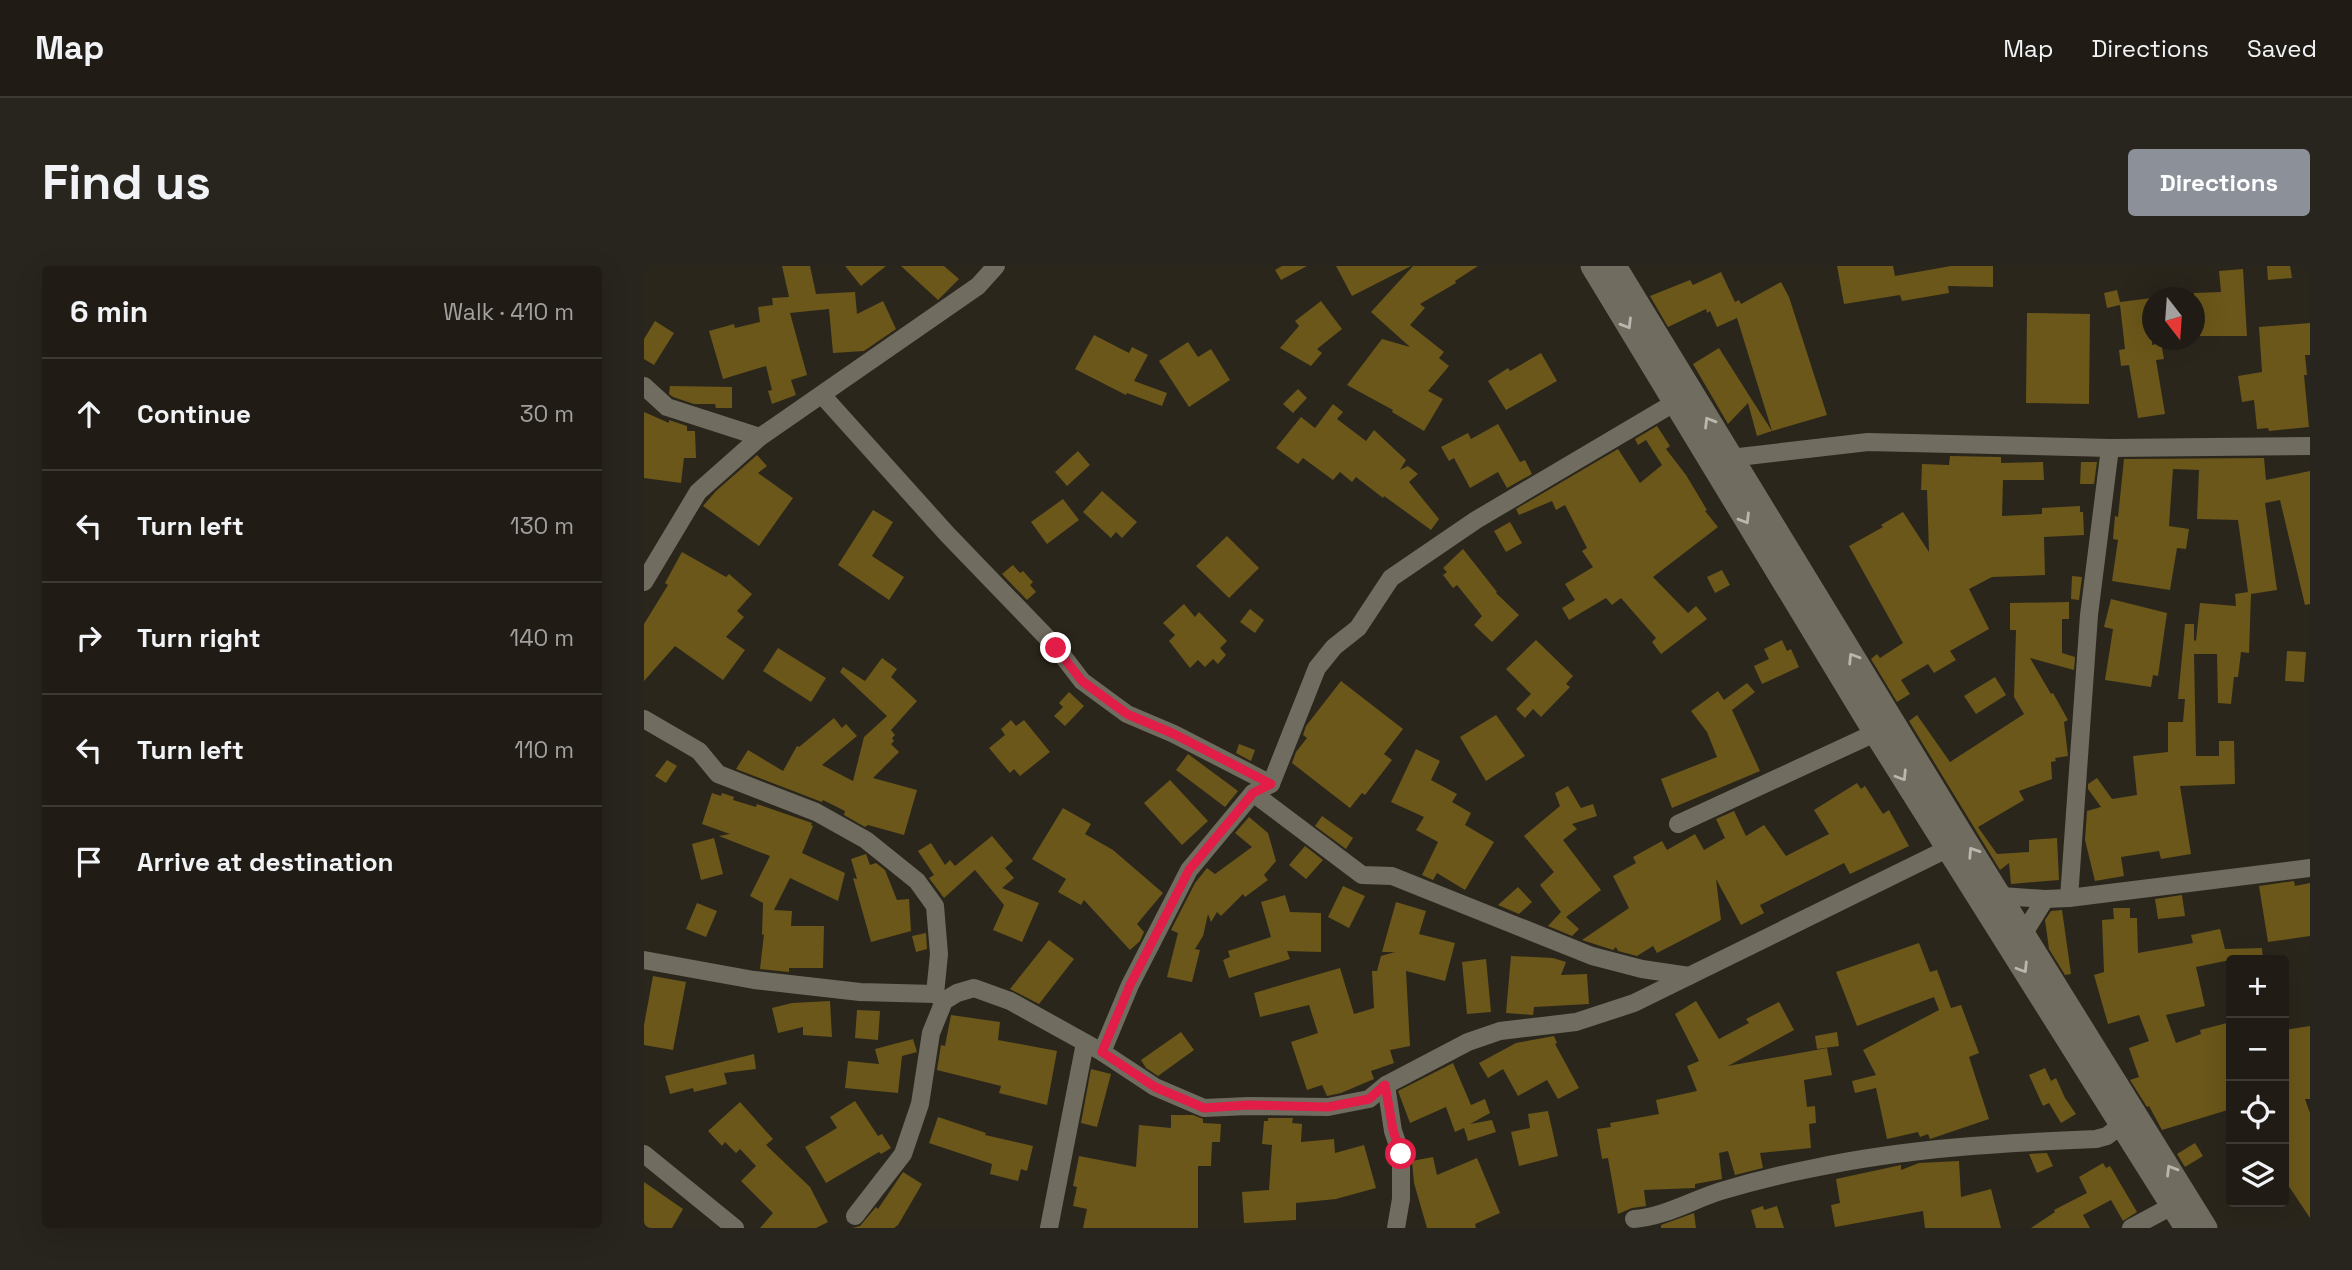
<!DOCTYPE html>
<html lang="en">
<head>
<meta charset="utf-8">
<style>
	:root { --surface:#201c15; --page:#28251e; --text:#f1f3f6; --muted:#a2a1a0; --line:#3d3a34; --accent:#8c9099 }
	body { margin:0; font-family:"Space Grotesk",sans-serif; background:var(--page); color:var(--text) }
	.controls { position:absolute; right:21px; bottom:21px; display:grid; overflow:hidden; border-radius:7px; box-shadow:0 7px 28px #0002 }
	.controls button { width:63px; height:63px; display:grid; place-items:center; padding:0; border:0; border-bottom:2px solid var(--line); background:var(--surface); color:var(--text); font:35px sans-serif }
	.compass { position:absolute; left:1498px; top:21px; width:63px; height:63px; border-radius:50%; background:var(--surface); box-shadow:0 7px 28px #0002; rotate:163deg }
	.stop { position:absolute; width:21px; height:21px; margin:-16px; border:5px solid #e11d48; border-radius:50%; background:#fff }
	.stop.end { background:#e11d48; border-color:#fff; box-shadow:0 2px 7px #0008 }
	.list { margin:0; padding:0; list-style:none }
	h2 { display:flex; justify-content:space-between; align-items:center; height:91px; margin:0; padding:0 28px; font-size:30px }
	h2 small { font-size:23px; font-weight:400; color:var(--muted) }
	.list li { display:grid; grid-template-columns:46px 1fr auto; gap:21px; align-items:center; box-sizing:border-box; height:112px; padding:0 28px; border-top:2px solid var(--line) }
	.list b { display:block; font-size:26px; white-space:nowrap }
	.list em { font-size:23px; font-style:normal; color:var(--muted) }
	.icon { flex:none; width:38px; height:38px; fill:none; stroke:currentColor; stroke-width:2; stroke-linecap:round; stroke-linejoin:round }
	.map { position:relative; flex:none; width:1666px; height:962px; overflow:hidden; border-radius:7px }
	header { display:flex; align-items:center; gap:42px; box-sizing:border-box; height:98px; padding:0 35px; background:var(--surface); border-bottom:2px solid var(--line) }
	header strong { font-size:33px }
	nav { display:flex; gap:38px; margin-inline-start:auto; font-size:24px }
	.intro { display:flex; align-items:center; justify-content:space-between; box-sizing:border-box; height:168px; padding:0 42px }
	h1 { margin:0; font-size:49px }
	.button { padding:18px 32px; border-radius:7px; background:var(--accent); color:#fff; font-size:24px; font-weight:700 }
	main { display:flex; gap:42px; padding:0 42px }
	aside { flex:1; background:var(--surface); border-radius:7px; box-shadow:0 7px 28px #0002 }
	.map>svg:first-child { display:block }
</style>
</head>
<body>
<header>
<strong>Map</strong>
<nav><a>Map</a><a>Directions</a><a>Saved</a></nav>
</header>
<div class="intro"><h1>Find us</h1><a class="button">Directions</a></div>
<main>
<aside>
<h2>6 min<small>Walk · 410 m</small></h2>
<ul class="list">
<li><svg class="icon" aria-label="ahead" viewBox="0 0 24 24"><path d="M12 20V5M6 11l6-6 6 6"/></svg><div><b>Continue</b></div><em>30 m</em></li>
<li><svg class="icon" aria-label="left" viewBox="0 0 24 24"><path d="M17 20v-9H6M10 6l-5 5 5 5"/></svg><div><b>Turn left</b></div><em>130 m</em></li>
<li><svg class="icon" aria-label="right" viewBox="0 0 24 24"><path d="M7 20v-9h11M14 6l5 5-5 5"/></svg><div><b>Turn right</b></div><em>140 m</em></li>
<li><svg class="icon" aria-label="left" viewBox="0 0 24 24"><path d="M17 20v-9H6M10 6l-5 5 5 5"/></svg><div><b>Turn left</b></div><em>110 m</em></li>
<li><svg class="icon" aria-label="arrive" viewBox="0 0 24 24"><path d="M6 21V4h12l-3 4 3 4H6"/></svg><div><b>Arrive at destination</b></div></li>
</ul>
</aside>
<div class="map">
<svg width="1666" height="962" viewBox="0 0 1666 962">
	<rect width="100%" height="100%" fill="#2a261c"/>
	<g fill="#6b5719">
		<polygon points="138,0 166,0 172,28 211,26 213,48 239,35 252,63 220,85 189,87 185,43 146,47 163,109 147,114 152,129 128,138 124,125 128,124 122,100 79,113 65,65 90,58 91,62 116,56 114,41 129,39 128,32 145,31"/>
		<polygon points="201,0 242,0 217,20"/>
		<polygon points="257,0 300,0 315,13 294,34"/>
		<polygon points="638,0 663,0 637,14 631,4"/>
		<polygon points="692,0 767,0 708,30"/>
		<polygon points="769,0 834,0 811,15 812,17 776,38 781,42 766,59 800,86 795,92 805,100 784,125 799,133 780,165 748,146 749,144 703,119 738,73 766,81 727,46"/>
		<polygon points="1193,0 1249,0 1251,10 1307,0 1349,0 1349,21 1304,20 1305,27 1258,35 1256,29 1200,38"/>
		<polygon points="1623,0 1646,0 1648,12 1624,14"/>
		<polygon points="1599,3 1603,70 1555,70 1555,42 1550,43 1550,27 1577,26 1575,5"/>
		<polygon points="1077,6 1091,36 1095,34 1097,38 1137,16 1145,31 1183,149 1128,165 1093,52 1073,61 1066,45 1063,47 1062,43 1024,61 1006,30 1046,14 1049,19"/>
		<polygon points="1473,24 1476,36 1508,32 1508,79 1517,77 1520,93 1512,94 1521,148 1494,152 1485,99 1477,100 1475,84 1481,83 1476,39 1463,42 1460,27"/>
		<polygon points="677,35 698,63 673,83 678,87 667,100 636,82 655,60 651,55"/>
		<polygon points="1383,47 1446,48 1445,138 1382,137"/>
		<polygon points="11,55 30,67 10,99 0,93 0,73"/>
		<polygon points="1666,57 1666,89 1661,89 1663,109 1660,109 1665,161 1625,165 1624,162 1613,163 1610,134 1598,136 1594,110 1618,106 1615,61"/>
		<polygon points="450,69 485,87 488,81 504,89 490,115 523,127 518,140 483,127 482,129 431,103"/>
		<polygon points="544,76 554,91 567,83 586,114 545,141 515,95"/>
		<polygon points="1075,82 1108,134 1128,165 1113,170 1104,137 1084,158 1049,98"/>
		<polygon points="897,87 913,115 862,144 844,115 864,102 866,105"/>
		<polygon points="26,120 88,121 88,142 72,142 71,138 50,138 29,131 25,128"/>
		<polygon points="654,123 663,132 649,147 639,138"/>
		<polygon points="689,138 699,146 693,153 722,175 730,164 762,194 756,204 764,200 774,208 765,216 795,253 787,264 740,230 739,232 712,211 708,216 696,206 689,214 659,192 654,198 632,182 657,151 671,162"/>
		<polygon points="0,146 25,157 25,154 43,160 43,165 51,165 52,192 40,192 37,217 0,212"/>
		<polygon points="854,158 876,196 881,194 888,208 863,222 854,206 826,222 810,192 805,195 797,181 824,167 827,173"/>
		<polygon points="1013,160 1026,180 1022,183 1042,209 1063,244 1061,245 1074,261 1009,311 1044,347 1052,340 1063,353 1017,388 1008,376 1012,372 977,332 968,339 962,332 925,354 918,342 931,334 921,318 949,301 938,285 943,282 921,239 912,244 908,235 875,249 872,243 974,183 996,217 1018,199 1002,174 994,179 991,173"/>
		<polygon points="434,185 446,199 423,220 411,206"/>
		<polygon points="113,189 123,200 114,207 149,232 115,280 59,240 72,225"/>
		<polygon points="1306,190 1357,191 1357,197 1399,196 1400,214 1359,214 1358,250 1398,248 1398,242 1436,240 1436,246 1439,246 1440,269 1400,271 1401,309 1348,311 1325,323 1345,363 1306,385 1312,394 1290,407 1284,398 1257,414 1266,428 1253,436 1227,393 1233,388 1236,392 1259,377 1205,280 1239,261 1237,259 1259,246 1285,286 1283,224 1277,224 1278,198 1305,199"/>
		<polygon points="1620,192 1622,214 1666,205 1666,338 1661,339 1636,234 1621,237 1633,324 1607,328 1605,387 1597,386 1594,411 1590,411 1587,438 1574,437 1573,388 1550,388 1552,490 1575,490 1575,475 1590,475 1591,518 1536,520 1547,588 1517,593 1515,585 1477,591 1480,610 1451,615 1441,574 1443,545 1457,541 1444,523 1444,518 1453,512 1468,533 1493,529 1489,490 1524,486 1524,456 1539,456 1541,433 1534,433 1541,358 1550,358 1550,374 1552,375 1556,337 1592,340 1591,328 1604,326 1594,254 1553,253 1555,204 1529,203 1525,260 1545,263 1542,283 1533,282 1526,324 1468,315 1474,274 1469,273 1471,250 1474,251 1480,193"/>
		<polygon points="1437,196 1453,196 1450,218 1436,218"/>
		<polygon points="458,225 493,256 478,272 472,266 467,272 439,246"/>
		<polygon points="419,233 435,254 403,278 387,256"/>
		<polygon points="229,244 249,256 228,290 260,311 245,334 194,299"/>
		<polygon points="866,256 878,277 862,286 850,265"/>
		<polygon points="583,270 615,302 585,332 552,300"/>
		<polygon points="819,283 853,326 852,327 875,349 848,376 830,359 838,350 813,319 809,322 799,309 803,306 799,302"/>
		<polygon points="38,286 82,311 85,308 108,328 93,345 100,351 82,371 101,384 79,414 31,380 0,415 0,358 24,319 21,317"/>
		<polygon points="369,299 376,307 379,305 389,316 386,319 392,326 383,334 358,308"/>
		<polygon points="1078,304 1086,319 1071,327 1063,311"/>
		<polygon points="1428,310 1438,311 1435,334 1427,333"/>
		<polygon points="1467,333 1523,347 1514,410 1509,409 1507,421 1461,414 1469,363 1460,361"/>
		<polygon points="1425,336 1425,353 1418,353 1418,387 1431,391 1430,404 1386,392 1407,428 1409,427 1424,454 1420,456 1424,490 1411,492 1412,495 1407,496 1408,513 1375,525 1380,534 1334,561 1353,588 1385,586 1385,574 1413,572 1415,614 1367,618 1365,597 1356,604 1265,455 1273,449 1306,496 1380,448 1370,431 1372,364 1366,364 1366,337"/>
		<polygon points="540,338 551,351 555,346 583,375 576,382 582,389 574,398 569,393 561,401 554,394 546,402 525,375 531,369 519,357"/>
		<polygon points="606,343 620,354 611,367 596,356"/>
		<polygon points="892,374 929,410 922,418 926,421 897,451 889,443 881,452 872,443 887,428 862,403"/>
		<polygon points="1138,374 1143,385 1147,383 1155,401 1118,418 1110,400 1125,393 1120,383"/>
		<polygon points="134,382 182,412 167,436 119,405"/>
		<polygon points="1643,385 1662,386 1660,416 1641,415"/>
		<polygon points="238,392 253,403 247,411 273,435 247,464 251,469 248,472 250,475 247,478 255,486 229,512 273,524 260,569 224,559 221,561 200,549 201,545 179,534 178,536 92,503 104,484 139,505 153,480 155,481 190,452 198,462 202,458 213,470 178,499 209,515 220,471 243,450 196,406 199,401 221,415"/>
		<polygon points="1351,411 1362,429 1332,448 1320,430"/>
		<polygon points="697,415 759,463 740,488 748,494 721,529 718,527 706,542 648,497 652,486 663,472 659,469 662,460"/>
		<polygon points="1103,417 1111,426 1088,444 1116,505 1028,542 1017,513 1073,491 1063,466 1047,445 1074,425 1080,434"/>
		<polygon points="425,426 440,440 421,460 410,450 419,441 415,437"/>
		<polygon points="852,449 881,490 842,515 816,471"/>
		<polygon points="367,454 372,460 380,454 406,486 376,510 370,503 366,507 345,482 361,469 357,463"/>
		<polygon points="595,478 611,484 607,495 592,487"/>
		<polygon points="772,483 796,495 787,514 813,528 808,536 827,547 821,559 850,576 821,624 793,607 789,614 778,609 794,576 772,564 780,551 747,536"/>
		<polygon points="544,488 594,525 581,541 532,504"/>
		<polygon points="23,494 33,500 22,517 11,510"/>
		<polygon points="526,514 564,555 538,579 500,537"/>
		<polygon points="1213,517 1217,523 1221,520 1239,548 1245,544 1265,580 1206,608 1200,597 1116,639 1120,647 1097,659 1072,613 1077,654 1013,687 1009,680 993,690 974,685 972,681 969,684 938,674 985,642 969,610 992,597 989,591 1018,575 1023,584 1051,568 1060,584 1081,572 1072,553 1090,545 1102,570 1120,559 1142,590 1185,568 1170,544"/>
		<polygon points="924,520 937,542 949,538 953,550 928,558 933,563 919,574 957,624 922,651 935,663 928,670 904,660 917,646 896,619 910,606 880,570 916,540 911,527"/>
		<polygon points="68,527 77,530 78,527 90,531 89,534 112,541 113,538 168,557 167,559 169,560 158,587 201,607 194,635 146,612 130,644 148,645 147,660 180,660 179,702 145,702 145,706 116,703 120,668 118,669 119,637 106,630 126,590 75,570 86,568 58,558"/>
		<polygon points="419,542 447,558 441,568 469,584 519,627 493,658 500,666 496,675 486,684 440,634 437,639 414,626 422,613 388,593"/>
		<polygon points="678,550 709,572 702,583 671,560"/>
		<polygon points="605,551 624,567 632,595 620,609 624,614 601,631 599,628 577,650 573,646 567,656 564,648 559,670 551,683 556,684 548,716 523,711 534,667 527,664 551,617 563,602 571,608 608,581 591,567"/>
		<polygon points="348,570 369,595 361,602 370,612 358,622 395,637 378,676 349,664 360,639 331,604 300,632 285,612 290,609 274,585 287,577 301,599 306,594 311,600"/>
		<polygon points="70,572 79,608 57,614 48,578"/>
		<polygon points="661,580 679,594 662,613 645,599"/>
		<polygon points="222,588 226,599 232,597 241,604 253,634 265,633 267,665 227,676 209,612 213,613 207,593"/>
		<polygon points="1650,615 1651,620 1666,617 1666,670 1624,676 1615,620"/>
		<polygon points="699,620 721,630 705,662 684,651"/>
		<polygon points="874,621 888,636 875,648 854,639"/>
		<polygon points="641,629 646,646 677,647 677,686 643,685 646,693 585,712 579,694 586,691 584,685 627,671 617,636"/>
		<polygon points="1538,629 1541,650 1514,653 1511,633"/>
		<polygon points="752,636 782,645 775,668 811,677 801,715 762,705 766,780 746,784 750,797 727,805 730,813 697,827 683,830 678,819 663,824 647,776 674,767 665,739 616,751 610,727 696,702 710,748 730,742 728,705 733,705 737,690 751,686 738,686"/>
		<polygon points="53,637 73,645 62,671 42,663"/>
		<polygon points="1469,642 1486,642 1486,652 1493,652 1494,687 1549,677 1547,669 1576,663 1581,683 1618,682 1619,694 1586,694 1552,701 1561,740 1522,749 1532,777 1557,768 1556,764 1583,757 1587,776 1587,843 1518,864 1505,840 1503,841 1486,814 1495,811 1485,782 1505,775 1495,749 1464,758 1450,709 1460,706 1458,654 1470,653"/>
		<polygon points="1418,644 1427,708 1421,709 1405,683 1401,654 1407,645"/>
		<polygon points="282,667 283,683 272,686 268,670"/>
		<polygon points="405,674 430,693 395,738 366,723"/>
		<polygon points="1275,677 1286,706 1293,704 1307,742 1317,739 1335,787 1325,791 1345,853 1286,873 1284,868 1276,871 1274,866 1243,873 1232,822 1211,827 1208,815 1232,809 1219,784 1295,744 1290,731 1213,760 1192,706"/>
		<polygon points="867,690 909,692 922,696 917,709 943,708 945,738 890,741 889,749 862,747"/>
		<polygon points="842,693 847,746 823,748 818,696"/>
		<polygon points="9,710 42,716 29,784 0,779 0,759"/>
		<polygon points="186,735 188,771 159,769 159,761 134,767 128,742 148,737"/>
		<polygon points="1052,735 1075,773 1105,757 1102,753 1135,736 1150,764 1084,800 1183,782 1188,809 1160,814 1163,841 1171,840 1172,857 1165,858 1167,882 1116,887 1119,902 1091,909 1084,885 1075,887 1078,913 1051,918 1051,922 1000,924 1002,940 988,942 974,948 964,892 958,893 953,863 967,861 966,857 1015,848 1012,834 1053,825 1043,800 1055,795 1031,748"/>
		<polygon points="213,744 236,745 234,774 211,772"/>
		<polygon points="307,749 356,756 354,774 413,785 403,839 355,827 357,820 293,804 297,779 301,780"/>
		<polygon points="1666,760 1666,833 1661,833 1666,847 1666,952 1640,913 1640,838 1645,836 1640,822 1640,764"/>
		<polygon points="537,766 550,784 514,810 502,802 497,794"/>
		<polygon points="1193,766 1195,780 1173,783 1171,770"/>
		<polygon points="910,770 913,777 911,778 935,822 914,833 903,814 874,830 859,803 844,812 835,797 872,777"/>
		<polygon points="269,773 273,786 258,790 254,827 201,822 204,795 235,798 231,783"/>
		<polygon points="110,788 112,803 80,807 83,818 50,826 49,822 26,828 21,810"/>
		<polygon points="809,797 827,839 841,833 846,847 826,858 848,854 852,866 824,875 820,862 811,866 802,841 766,857 754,825"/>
		<polygon points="1401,802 1407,815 1412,812 1421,832 1432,848 1417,857 1405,837 1399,840 1385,809"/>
		<polygon points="447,803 467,808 453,861 437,857"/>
		<polygon points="211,835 234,870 238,868 247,882 237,888 235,886 182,917 161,881 193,862 186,851"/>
		<polygon points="96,836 129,873 122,879 166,921 184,956 172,962 116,962 129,947 97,915 112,900 96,883 92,887 81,876 78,880 64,865"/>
		<polygon points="904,845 914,890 875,900 867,866 886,862 884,848"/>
		<polygon points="527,849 549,849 559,853 559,857 577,858 576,876 568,876 567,900 554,900 554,962 439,962 443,943 429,940 433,921 429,920 435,890 492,901 495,859 527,862"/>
		<polygon points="294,851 342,867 341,869 389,880 383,905 377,903 374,915 346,908 348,898 285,877"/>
		<polygon points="624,852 649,852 648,857 658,858 657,876 690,873 691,887 720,879 732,922 692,933 652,937 652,954 600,957 598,926 625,924 628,879 618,878 620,855 624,855"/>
		<polygon points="1551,877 1559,890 1541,901 1533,888"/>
		<polygon points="1403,887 1409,900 1393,907 1385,888"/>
		<polygon points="789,891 793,909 833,892 856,947 831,958 832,962 783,962 770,917 768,895"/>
		<polygon points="1315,895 1317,931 1347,923 1357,962 1281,962 1279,945 1191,961 1187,939 1196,937 1192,913 1257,899 1257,904 1275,897"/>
		<polygon points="1459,897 1462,902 1466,900 1493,946 1479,955 1467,934 1439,949 1446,962 1387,962 1411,946 1410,944 1443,927 1435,911"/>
		<polygon points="259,906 278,918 254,959 250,962 208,962 216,960 232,941 234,943"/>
		<polygon points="0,916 39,943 28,962 0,962"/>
		<polygon points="1119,940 1120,944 1133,940 1140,962 1112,962 1107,944"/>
		<polygon points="1050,947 1052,962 1017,962 1017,959"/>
	</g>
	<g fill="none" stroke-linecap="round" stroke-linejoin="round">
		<g stroke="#706c60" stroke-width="18">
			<polyline points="0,120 23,141 116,171"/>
			<polyline points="178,129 303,268 412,381 438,415 483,448 530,468 627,518"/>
			<polyline points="1086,192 1224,176 1466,182 1666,180"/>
			<polyline points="0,316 54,226 116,171 334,20 352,0"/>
			<polyline points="0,453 55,485 74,508 172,546 222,574 273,615 291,640 295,688 291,728"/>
			<polyline points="609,527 718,609 748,610 948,690 998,703 1045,710"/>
			<polyline points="1034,558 1231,467"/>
			<polyline points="1357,630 1401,633 1425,632 1666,602"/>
			<polyline points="1425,632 1445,349 1466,182"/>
			<polyline points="1380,667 1401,633"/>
			<polyline points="0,694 110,714 216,726 291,728 300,735"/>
			<polyline points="458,786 486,719 545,604 609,527 627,518 673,402 690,381 714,362 747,312 832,254 1030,137"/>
			<polyline points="742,819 749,865 757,888 757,933 752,962"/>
			<polyline points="0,888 91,962"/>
			<polyline points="211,950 259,888 276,838 287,767 300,735 313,727 330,722 366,735 458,786 511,821 560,842 604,840 684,841 725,833 742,819 824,776 856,765 932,756 990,737 1303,583"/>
			<path d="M990,953C1020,951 1048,934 1077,925C1107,916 1139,908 1170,902C1264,882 1357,877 1452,873L1463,870L1477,859"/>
			<polyline points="405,962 441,777"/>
			<polyline points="1487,962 1528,940"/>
		</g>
		<g stroke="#706c60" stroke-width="23">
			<polyline points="948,0 1231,467 1542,962"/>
			<polyline points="971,0 1320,572 1562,962"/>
		</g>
	</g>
	<defs><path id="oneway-chevron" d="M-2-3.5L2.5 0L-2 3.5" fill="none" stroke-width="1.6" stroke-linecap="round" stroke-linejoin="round" transform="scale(1.75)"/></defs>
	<g stroke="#bab7ae">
		<use href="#oneway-chevron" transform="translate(983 58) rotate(59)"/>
		<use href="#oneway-chevron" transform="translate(1065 156) rotate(-121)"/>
		<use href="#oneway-chevron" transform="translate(1101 253) rotate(59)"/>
		<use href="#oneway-chevron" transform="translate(1209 392) rotate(-122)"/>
		<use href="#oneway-chevron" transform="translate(1258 510) rotate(58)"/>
		<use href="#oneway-chevron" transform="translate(1329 586) rotate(-123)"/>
		<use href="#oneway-chevron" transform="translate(1379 702) rotate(58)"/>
		<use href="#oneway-chevron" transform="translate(1527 904) rotate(-121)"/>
	</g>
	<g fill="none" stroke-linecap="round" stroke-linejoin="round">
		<polyline stroke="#e11d48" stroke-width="9" points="412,382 438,415 483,448 530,468 627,518 609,527 545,604 486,719 458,786 511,821 560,842 604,839 684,841 725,833 741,819 749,864 757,888"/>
	</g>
</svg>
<div class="controls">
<button>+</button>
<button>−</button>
<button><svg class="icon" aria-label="locate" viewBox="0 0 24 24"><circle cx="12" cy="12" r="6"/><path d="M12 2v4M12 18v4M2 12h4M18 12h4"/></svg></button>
<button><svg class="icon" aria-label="layers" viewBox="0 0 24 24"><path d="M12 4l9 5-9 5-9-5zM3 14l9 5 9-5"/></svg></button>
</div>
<svg class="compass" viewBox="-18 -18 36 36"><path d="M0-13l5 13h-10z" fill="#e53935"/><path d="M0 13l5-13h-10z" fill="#a2a1a0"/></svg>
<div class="stop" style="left:757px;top:888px"></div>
<div class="stop end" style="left:412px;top:382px"></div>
</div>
</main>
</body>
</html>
